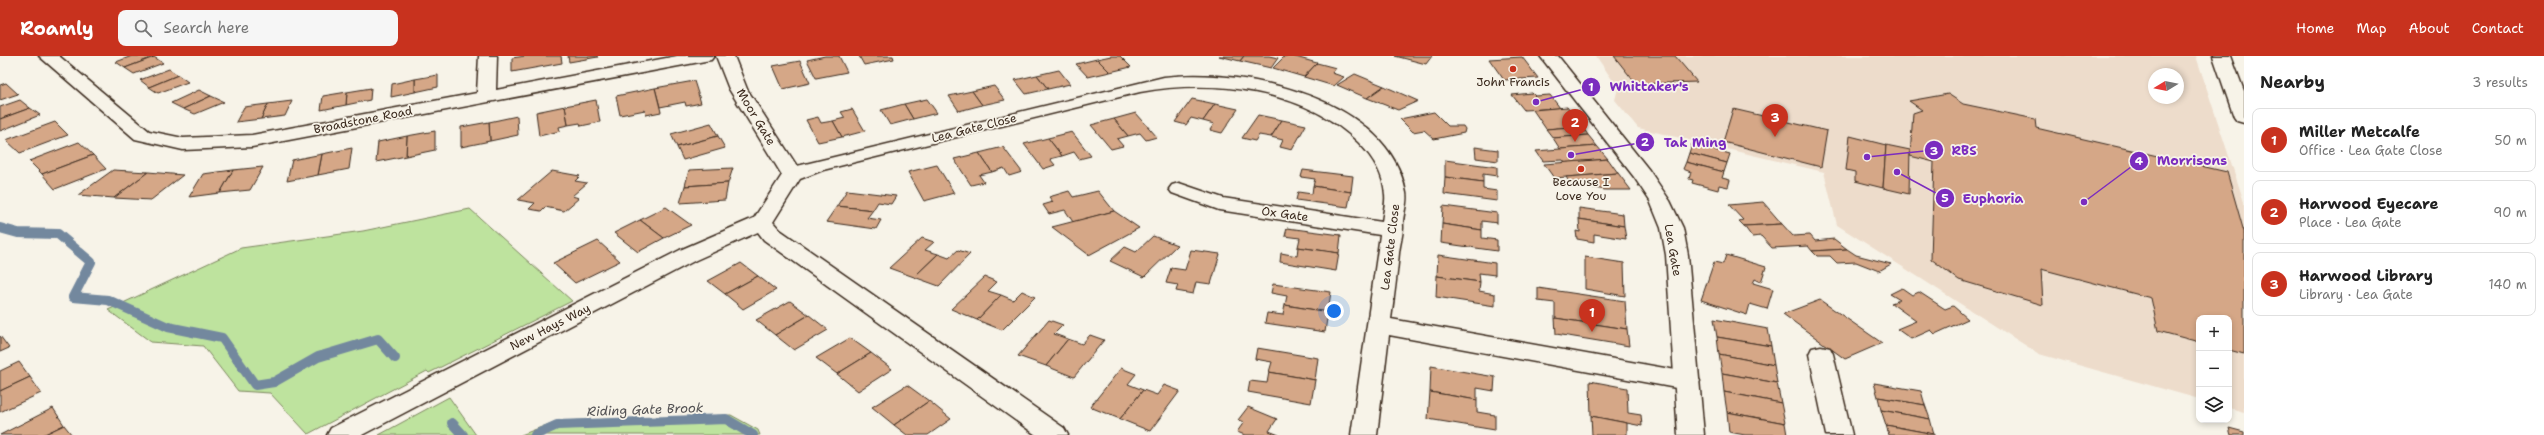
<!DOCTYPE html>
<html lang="en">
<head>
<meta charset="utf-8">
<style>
	:root { --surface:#fff; --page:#f6f6f6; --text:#222; --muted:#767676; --line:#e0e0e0; --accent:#c8321e }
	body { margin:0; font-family:"Shantell Sans",sans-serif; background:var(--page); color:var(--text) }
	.controls { position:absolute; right:12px; bottom:12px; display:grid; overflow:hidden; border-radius:8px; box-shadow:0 2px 6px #0003 }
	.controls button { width:36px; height:36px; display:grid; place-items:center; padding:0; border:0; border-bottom:1px solid var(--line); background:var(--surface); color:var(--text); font:20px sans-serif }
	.compass { position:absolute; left:2148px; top:12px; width:36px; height:36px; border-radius:50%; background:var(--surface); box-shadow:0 2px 6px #0003; rotate:260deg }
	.you { position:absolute; left:1334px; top:255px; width:14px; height:14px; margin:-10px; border:3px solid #fff; border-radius:50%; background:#1a73e8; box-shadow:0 0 0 6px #1a73e833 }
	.badge { display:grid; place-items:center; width:26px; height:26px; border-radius:50%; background:var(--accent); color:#fff; font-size:13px; font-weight:700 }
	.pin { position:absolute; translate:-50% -33px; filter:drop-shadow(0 1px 2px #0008) }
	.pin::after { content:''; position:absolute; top:21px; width:14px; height:12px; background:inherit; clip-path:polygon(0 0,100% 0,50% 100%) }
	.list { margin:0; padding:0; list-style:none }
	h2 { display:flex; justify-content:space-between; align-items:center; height:52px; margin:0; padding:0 16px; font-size:17px }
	h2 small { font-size:13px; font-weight:400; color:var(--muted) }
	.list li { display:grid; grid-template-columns:26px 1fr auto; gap:12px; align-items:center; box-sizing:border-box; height:64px; margin:0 8px 8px; padding:0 8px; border:1px solid var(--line); border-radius:8px }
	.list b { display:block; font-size:15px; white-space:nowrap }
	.list p { margin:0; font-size:13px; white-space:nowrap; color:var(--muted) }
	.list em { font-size:13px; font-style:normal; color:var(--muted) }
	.icon { flex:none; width:22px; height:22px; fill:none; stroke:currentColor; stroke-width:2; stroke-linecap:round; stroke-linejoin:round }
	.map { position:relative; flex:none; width:2244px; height:379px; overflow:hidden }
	header { display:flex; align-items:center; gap:24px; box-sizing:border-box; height:56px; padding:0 20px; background:var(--accent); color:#fff }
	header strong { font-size:19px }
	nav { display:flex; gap:22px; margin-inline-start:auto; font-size:14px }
	.search { width:280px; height:36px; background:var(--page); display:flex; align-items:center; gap:10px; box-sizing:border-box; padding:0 14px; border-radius:8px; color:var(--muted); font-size:15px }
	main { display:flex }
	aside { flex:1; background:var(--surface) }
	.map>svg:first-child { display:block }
</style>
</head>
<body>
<header>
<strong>Roamly</strong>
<div class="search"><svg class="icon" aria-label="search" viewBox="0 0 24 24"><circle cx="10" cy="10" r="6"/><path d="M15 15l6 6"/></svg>Search here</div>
<nav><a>Home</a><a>Map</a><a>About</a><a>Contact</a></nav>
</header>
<main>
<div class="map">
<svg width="2244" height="379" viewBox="0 0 2244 379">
	<rect width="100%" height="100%" fill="#f7f3e8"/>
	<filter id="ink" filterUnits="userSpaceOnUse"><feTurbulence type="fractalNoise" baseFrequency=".025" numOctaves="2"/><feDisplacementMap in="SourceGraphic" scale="8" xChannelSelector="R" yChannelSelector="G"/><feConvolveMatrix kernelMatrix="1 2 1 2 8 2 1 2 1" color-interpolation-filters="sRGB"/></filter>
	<g filter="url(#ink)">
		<path fill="#eddccb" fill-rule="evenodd" d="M1596,0H2196L2244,146V356L2229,352V262H2199V343L2039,298L1837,169L1824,116L1638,72L1615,44L1618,32ZM2154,18H2178V42H2154Z"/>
		<g fill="#bee39e" stroke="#7c865e">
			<polygon points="470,153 572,245 429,317 427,315 308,378 270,337 238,335 203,290 151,286 108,254 241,192 363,175"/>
			<polygon points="449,341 476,379 379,379"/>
			<polygon points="731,359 758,374 760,379 521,379 557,365"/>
		</g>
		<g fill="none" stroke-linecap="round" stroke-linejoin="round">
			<g stroke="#73889e" stroke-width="10">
				<polyline points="0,172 18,177 58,178 91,206 73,241 108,244 168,271 222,282 255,329 274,326 318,301 378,283 395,302"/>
				<polyline points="452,367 463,379"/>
				<polyline points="535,379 557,369 726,363 753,379"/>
			</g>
		</g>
		<g fill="#d5a787" stroke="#3b2a1e">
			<polygon points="132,0 152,0 154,1 125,12 116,6"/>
			<polygon points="525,0 561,0 562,7 512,16 512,2"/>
			<polygon points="568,0 597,0 598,1 569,6"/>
			<polygon points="825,0 839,0 847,16 816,22 807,4"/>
			<polygon points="859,0 893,0 894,3 864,9"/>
			<polygon points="1111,0 1120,0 1131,11 1110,16 1097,3"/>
			<polygon points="1219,0 1244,0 1240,5"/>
			<polygon points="1244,0 1269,0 1278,2 1271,12 1240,5"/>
			<polygon points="1285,0 1292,0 1317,7 1304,21 1273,12"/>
			<polygon points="1395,0 1432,0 1426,8"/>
			<polygon points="1614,0 1675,0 1697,26 1636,28"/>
			<polygon points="154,1 163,7 134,18 125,12"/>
			<polygon points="1522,1 1538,22 1504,24 1489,3"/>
			<polygon points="1097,3 1110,16 1088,21 1076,8"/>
			<polygon points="800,5 810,27 783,33 773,10"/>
			<polygon points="1317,7 1336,12 1332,17 1344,21 1334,30 1304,21"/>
			<polygon points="169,13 178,19 149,31 140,24"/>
			<polygon points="1059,14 1070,28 1048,33 1037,19"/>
			<polygon points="1355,18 1384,30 1367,42 1337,29"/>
			<polygon points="178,19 188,26 158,37 149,31"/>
			<polygon points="438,19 438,31 415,36 415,23"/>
			<polygon points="1037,19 1048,33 1026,38 1015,24"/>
			<polygon points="415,23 415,36 391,41 392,28"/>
			<polygon points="694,25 701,47 686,50 685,46 660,51 655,32"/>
			<polygon points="6,27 18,38 0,44 0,29"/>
			<polygon points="994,30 1005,44 982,49 972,35"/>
			<polygon points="1384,30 1418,45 1398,54 1367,42"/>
			<polygon points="371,32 370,44 346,49 347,36"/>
			<polygon points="655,32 661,56 646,59 645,54 620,59 616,40"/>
			<polygon points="199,34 211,40 183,53 171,47"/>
			<polygon points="972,35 982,49 959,55 949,40"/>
			<polygon points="347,36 346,49 321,54 323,40"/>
			<polygon points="1532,37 1535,40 1550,39 1560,52 1524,54 1512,39"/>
			<polygon points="1948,38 1963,48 2035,63 2036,72 2227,116 2244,176 2244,298 2229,294 2229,262 2199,262 2199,286 2158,275 2151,242 2041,213 2043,249 1959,224 1931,203 1934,106 1910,100 1913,57 1922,54 1909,45"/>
			<polygon points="211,40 224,46 195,58 183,53"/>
			<polygon points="927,43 937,57 913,63 904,48"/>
			<polygon points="1192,43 1215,48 1203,65 1191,62 1186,69 1175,66"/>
			<polygon points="20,44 30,52 0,63 0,51"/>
			<polygon points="596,44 600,66 581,70 580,67 568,69 565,50"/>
			<polygon points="292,45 285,60 261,63 268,48"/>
			<polygon points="268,48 261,63 236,66 244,51"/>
			<polygon points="904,48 913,63 890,69 881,54"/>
			<polygon points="1215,48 1238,53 1222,77 1210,74 1214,68 1203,65"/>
			<polygon points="565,50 568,69 559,71 560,75 539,80 536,56"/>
			<polygon points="1567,51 1582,70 1546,73 1533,54"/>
			<polygon points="30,52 40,59 0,75 0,63"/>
			<polygon points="852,53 865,75 842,81 833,65 845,62 841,56"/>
			<polygon points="1733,53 1827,75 1821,111 1723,86"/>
			<polygon points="1434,56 1448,70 1463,70 1465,73 1464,77 1434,83 1424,74 1413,76 1400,63"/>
			<polygon points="1136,57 1157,81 1146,84 1140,77 1128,80 1114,63"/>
			<polygon points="1258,59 1282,64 1271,81 1259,79 1255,85 1242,82"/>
			<polygon points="517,60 518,79 490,85 489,66"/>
			<polygon points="818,61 821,67 833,65 842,81 818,86 806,64"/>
			<polygon points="1114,63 1128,80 1117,83 1123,90 1111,93 1091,69"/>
			<polygon points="1282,64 1306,69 1292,94 1280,91 1283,84 1271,81"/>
			<polygon points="55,66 68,79 20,97 6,84"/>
			<polygon points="489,66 490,85 461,91 461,71"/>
			<polygon points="711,67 718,80 677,91 671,78"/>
			<polygon points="1582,70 1588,79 1553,82 1546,73"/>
			<polygon points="435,75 435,94 406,100 407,80"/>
			<polygon points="1072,76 1091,100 1079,103 1074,96 1062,100 1048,82"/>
			<polygon points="1588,79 1597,90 1560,93 1553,82"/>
			<polygon points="407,80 406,100 376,106 378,86"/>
			<polygon points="718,80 725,92 683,104 677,91"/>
			<polygon points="1850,80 1886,89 1883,132 1855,125 1855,116 1846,114"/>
			<polygon points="1048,82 1062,100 1050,103 1055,109 1043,113 1024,88"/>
			<polygon points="79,86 93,99 42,118 29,105"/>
			<polygon points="1692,88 1730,98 1727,107 1689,97"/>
			<polygon points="1886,89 1910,94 1909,138 1883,132"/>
			<polygon points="1597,90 1608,103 1565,107 1563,104 1543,105 1536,95"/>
			<polygon points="1003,91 1022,116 1009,120 1004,112 992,116 979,97"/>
			<polygon points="1475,91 1498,94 1498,105 1476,102"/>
			<polygon points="352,92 349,113 318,119 322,98"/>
			<polygon points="979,97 992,116 979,119 984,126 971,129 954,103"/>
			<polygon points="1689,97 1727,107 1724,116 1686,106"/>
			<polygon points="322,98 318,119 287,125 292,104"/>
			<polygon points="93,99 106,113 55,133 42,118"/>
			<polygon points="1608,103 1618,117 1554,122 1544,108"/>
			<polygon points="1445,104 1497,111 1497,120 1483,118 1483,126 1445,121"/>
			<polygon points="1686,106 1724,116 1722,122 1730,124 1728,131 1719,129 1718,134 1692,127 1693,124 1689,123 1691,116 1683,113"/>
			<polygon points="937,109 954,137 924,145 908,116"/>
			<polygon points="263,111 250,134 220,137 233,114"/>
			<polygon points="733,112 728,127 685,130 689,114"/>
			<polygon points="113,114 148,116 114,142 78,139"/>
			<polygon points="233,114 220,137 189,141 203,118"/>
			<polygon points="1303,114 1353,120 1351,136 1313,130 1315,123 1301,121"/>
			<polygon points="552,115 580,120 575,125 587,127 572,140 579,142 564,155 545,151 541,155 529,153 535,147 518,144"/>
			<polygon points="148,116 183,119 151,144 114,142"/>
			<polygon points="1618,117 1631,134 1605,134 1584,130 1582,126 1570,127 1566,121"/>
			<polygon points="1445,121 1483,126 1483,133 1497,135 1497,145 1444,138"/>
			<polygon points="728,127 725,144 680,147 685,130"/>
			<polygon points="1313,130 1351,136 1348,151 1296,144 1298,136 1312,138"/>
			<polygon points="847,134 896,140 891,148 878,146 873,154 837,150"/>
			<polygon points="1069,135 1073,141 1098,135 1114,155 1073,166 1065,154 1049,158 1043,149 1053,146 1049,141"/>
			<polygon points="1763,146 1782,168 1744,170 1739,165 1743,164 1729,149"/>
			<polygon points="837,150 873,154 867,162 881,164 876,173 826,166"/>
			<polygon points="1443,150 1497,157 1497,167 1482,165 1482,174 1442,168"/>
			<polygon points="666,151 691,169 664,182 640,164"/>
			<polygon points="1579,152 1623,158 1624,170 1579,163"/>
			<polygon points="1114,155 1139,172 1089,199 1052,171"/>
			<polygon points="1579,163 1624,170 1626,183 1594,178 1594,186 1577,183 1576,175 1580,176"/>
			<polygon points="640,164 664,182 638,196 614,177"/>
			<polygon points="1442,168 1482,174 1482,182 1497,184 1497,195 1441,187"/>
			<polygon points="1782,168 1793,180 1810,179 1815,185 1834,183 1847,193 1812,195 1808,190 1772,192 1761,180 1752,181 1744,170"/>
			<polygon points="1287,172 1341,179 1339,197 1298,191 1300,182 1285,180"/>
			<polygon points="1153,180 1177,189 1144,221 1110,205 1125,191 1136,196"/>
			<polygon points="922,182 934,186 925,194 938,198 914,221 889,212"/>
			<polygon points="598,185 620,205 575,227 553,207"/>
			<polygon points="1298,191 1339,197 1336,215 1280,206 1281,197 1297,200"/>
			<polygon points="1847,193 1856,199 1891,208 1879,215 1856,206 1837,207 1830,200 1817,200 1812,195"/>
			<polygon points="958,194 970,198 939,230 914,221 938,198 949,202"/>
			<polygon points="1191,194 1220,198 1211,228 1196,226 1193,238 1176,235 1178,229 1166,227 1171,212 1185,214"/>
			<polygon points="1438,199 1495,207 1495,219 1479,217 1480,226 1437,220"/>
			<polygon points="1726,199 1766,211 1761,226 1755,223 1753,227 1773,233 1767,253 1750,248 1747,259 1701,244 1714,206 1723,208"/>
			<polygon points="1585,201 1624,207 1625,240 1585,233"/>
			<polygon points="741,207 758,220 725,238 708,225"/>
			<polygon points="758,220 776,234 743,253 725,238"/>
			<polygon points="1437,220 1480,226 1479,235 1495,238 1495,250 1436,241"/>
			<polygon points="985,221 997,226 988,235 1001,239 977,264 951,253"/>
			<polygon points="1273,228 1331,236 1328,256 1285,249 1287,240 1271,237"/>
			<polygon points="1538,232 1625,245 1627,273 1555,262 1555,247 1538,245"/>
			<polygon points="1902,232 1912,239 1919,236 1945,253 1953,250 1968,263 1935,278 1931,274 1911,283 1897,273 1916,265 1891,247 1900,244 1890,238"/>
			<polygon points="1022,235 1035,241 1002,274 977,264 1001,239 1013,244"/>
			<polygon points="1820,244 1882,287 1845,303 1783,258"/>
			<polygon points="790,245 809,259 775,279 756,264"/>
			<polygon points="1285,249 1328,256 1325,276 1265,267 1267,257 1283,259"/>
			<polygon points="809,259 828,274 794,294 775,279"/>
			<polygon points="1555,262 1627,273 1629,290 1556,278"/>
			<polygon points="1714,263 1768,273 1771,290 1717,281"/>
			<polygon points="1049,264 1063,269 1054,278 1068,283 1046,310 1018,300"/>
			<polygon points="1090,279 1104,284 1074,321 1046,310 1068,283 1082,288"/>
			<polygon points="0,280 9,292 0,296"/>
			<polygon points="1717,281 1771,290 1774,309 1719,298"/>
			<polygon points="850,282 871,297 837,318 816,302"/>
			<polygon points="1257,292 1318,302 1315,324 1269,316 1272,306 1255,303"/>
			<polygon points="871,297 892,313 858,335 837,318"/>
			<polygon points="1719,298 1774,309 1777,327 1722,317"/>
			<polygon points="19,306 30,321 0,335 0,315"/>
			<polygon points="1431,310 1495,321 1494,335 1477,332 1477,344 1430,336"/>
			<polygon points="1121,312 1136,318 1128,328 1143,334 1120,363 1090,351"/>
			<polygon points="1269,316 1315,324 1311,347 1248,336 1250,325 1267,327"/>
			<polygon points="1722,317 1777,327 1781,347 1724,336"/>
			<polygon points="30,321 41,337 0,356 0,335"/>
			<polygon points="1590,325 1627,332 1628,357 1641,359 1642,370 1591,360"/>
			<polygon points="1874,327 1921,335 1925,349 1878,341"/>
			<polygon points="907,329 929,345 894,369 872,351"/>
			<polygon points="1164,329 1180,335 1150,375 1120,363 1143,334 1157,339"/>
			<polygon points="1430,336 1477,344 1477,356 1495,359 1495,374 1428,363"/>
			<polygon points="1724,336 1781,347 1785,367 1727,356"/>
			<polygon points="1878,341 1925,349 1930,363 1881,354"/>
			<polygon points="929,345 951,363 928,379 907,379 894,369"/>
			<polygon points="1248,351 1277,363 1269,375 1279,379 1245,379 1237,376 1244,366 1238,364"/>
			<polygon points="53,352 64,369 43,379 0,379"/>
			<polygon points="1881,354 1930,363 1934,378 1886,369"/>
			<polygon points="1727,356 1785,367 1787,379 1745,379 1729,376"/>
			<polygon points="1591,360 1627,367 1627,379 1592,379"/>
			<polygon points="64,369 72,379 43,379"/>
			<polygon points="1886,369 1934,378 1934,379 1889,379"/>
			<polygon points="2229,372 2244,376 2244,379 2231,379"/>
		</g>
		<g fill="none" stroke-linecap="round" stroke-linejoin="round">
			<defs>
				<g id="minor">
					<polygon points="39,0 59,0 149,75 183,82 252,79 477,37 479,0 497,0 496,34 677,0 714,0 711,4 705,5 252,91 183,94 135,83"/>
					<path d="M716,0H734L747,33L797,110L1164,21C1244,11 1390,42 1406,137C1408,148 1402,160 1403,171C1403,178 1400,188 1399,197C1397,219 1394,241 1391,263L1687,316L1696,319L1700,325L1696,331L1687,334L1389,279L1377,379H1351L1380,179L1219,154L1172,137L1169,133L1172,129L1179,127L1223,142L1382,166C1383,157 1386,147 1385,139C1384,118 1372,100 1358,86C1304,32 1211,23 1140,36L823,114L800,123L773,166L780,174L1064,372L1068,379H1036L764,184L758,176L696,204L362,379H327L331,372L680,194L754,162L782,119L729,33Z"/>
					<polygon points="2213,0 2231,0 2244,35 2244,67 2237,65 2234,61"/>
					<polygon points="1821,290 1830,292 1833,298 1852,379 1826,379 1809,298 1812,292"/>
				</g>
				<polygon id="major" points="1540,0 1558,0 1649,114 1670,145 1683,172 1688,199 1704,379 1678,379 1666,199 1661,172 1650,145 1634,121"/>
			</defs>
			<use href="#minor" stroke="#3b2a1e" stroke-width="3"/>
			<use href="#major" stroke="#3b2a1e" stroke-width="3"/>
			<use href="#minor" fill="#f7f3e8" fill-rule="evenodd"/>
			<use href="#major" fill="#f7f3e8" fill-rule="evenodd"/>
		</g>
	</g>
	<g fill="#c8321e" stroke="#f7f3e8" stroke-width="1.5">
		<circle cx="1513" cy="13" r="4"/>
		<circle cx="1581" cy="113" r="4"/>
	</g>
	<g text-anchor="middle" stroke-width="3.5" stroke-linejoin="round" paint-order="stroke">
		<g font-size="12" fill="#3b2a1e" stroke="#f7f3e8">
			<text x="1513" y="30">John Francis</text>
			<text x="1581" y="130">Because I<tspan x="1581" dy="14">Love You</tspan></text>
		</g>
		<g font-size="12" fill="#3b2a1e" stroke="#f7f3e8">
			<text transform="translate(756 61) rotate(59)" y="4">Moor Gate</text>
			<text transform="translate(363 64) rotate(-11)" y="4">Broadstone Road</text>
			<text transform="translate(974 72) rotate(-14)" y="4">Lea Gate Close</text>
			<text transform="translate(1285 158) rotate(8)" y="4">Ox Gate</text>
			<text transform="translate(1390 191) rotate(-83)" y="4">Lea Gate Close</text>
			<text transform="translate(1673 194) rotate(80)" y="4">Lea Gate</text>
			<text transform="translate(550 271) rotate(-27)" y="4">New Hays Way</text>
		</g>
		<g font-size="13" font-style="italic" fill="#525153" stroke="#f7f3e8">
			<text transform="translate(645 353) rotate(-2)" y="5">Riding Gate Brook</text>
		</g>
	</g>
	<path fill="none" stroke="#7b2cbf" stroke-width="1.5" d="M1536 46L1591 31M1571 99L1645 86M1867 101L1934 94M2084 146L2139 105M1897 116L1945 142"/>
	<g fill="#7b2cbf" stroke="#f7f3e8" stroke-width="1.5">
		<circle cx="1536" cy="46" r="4"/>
		<circle cx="1571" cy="99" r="4"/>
		<circle cx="1867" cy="101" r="4"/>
		<circle cx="2084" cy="146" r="4"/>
		<circle cx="1897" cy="116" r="4"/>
		<circle cx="1591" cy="31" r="10"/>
		<circle cx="1645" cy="86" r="10"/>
		<circle cx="1934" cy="94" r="10"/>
		<circle cx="2139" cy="105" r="10"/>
		<circle cx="1945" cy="142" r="10"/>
	</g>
	<g font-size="12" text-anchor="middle" font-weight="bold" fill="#fff">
		<text x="1591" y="35">1</text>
		<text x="1645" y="90">2</text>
		<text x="1934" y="99">3</text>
		<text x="2139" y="109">4</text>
		<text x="1945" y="146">5</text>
	</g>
	<g font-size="13" text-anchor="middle" font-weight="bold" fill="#7b2cbf" stroke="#f7f3e8" stroke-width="3.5" stroke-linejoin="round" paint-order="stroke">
		<text x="1649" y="35">Whittaker's</text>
		<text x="1695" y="91">Tak Ming</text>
		<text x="1964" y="99">RBS</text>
		<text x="2192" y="109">Morrisons</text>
		<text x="1993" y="147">Euphoria</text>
	</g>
</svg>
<div class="controls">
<button>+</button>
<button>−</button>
<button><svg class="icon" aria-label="layers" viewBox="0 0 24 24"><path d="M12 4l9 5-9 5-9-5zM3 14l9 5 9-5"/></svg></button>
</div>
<svg class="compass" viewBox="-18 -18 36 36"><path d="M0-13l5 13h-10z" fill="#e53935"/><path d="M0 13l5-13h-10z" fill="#767676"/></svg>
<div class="you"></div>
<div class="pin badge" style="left:1592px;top:276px">1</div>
<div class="pin badge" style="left:1575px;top:86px">2</div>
<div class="pin badge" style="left:1775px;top:81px">3</div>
</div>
<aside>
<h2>Nearby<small>3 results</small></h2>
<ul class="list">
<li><span class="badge">1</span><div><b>Miller Metcalfe</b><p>Office · Lea Gate Close</p></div><em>50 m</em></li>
<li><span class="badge">2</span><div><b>Harwood Eyecare</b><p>Place · Lea Gate</p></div><em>90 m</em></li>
<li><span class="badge">3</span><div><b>Harwood Library</b><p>Library · Lea Gate</p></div><em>140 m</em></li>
</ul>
</aside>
</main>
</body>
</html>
